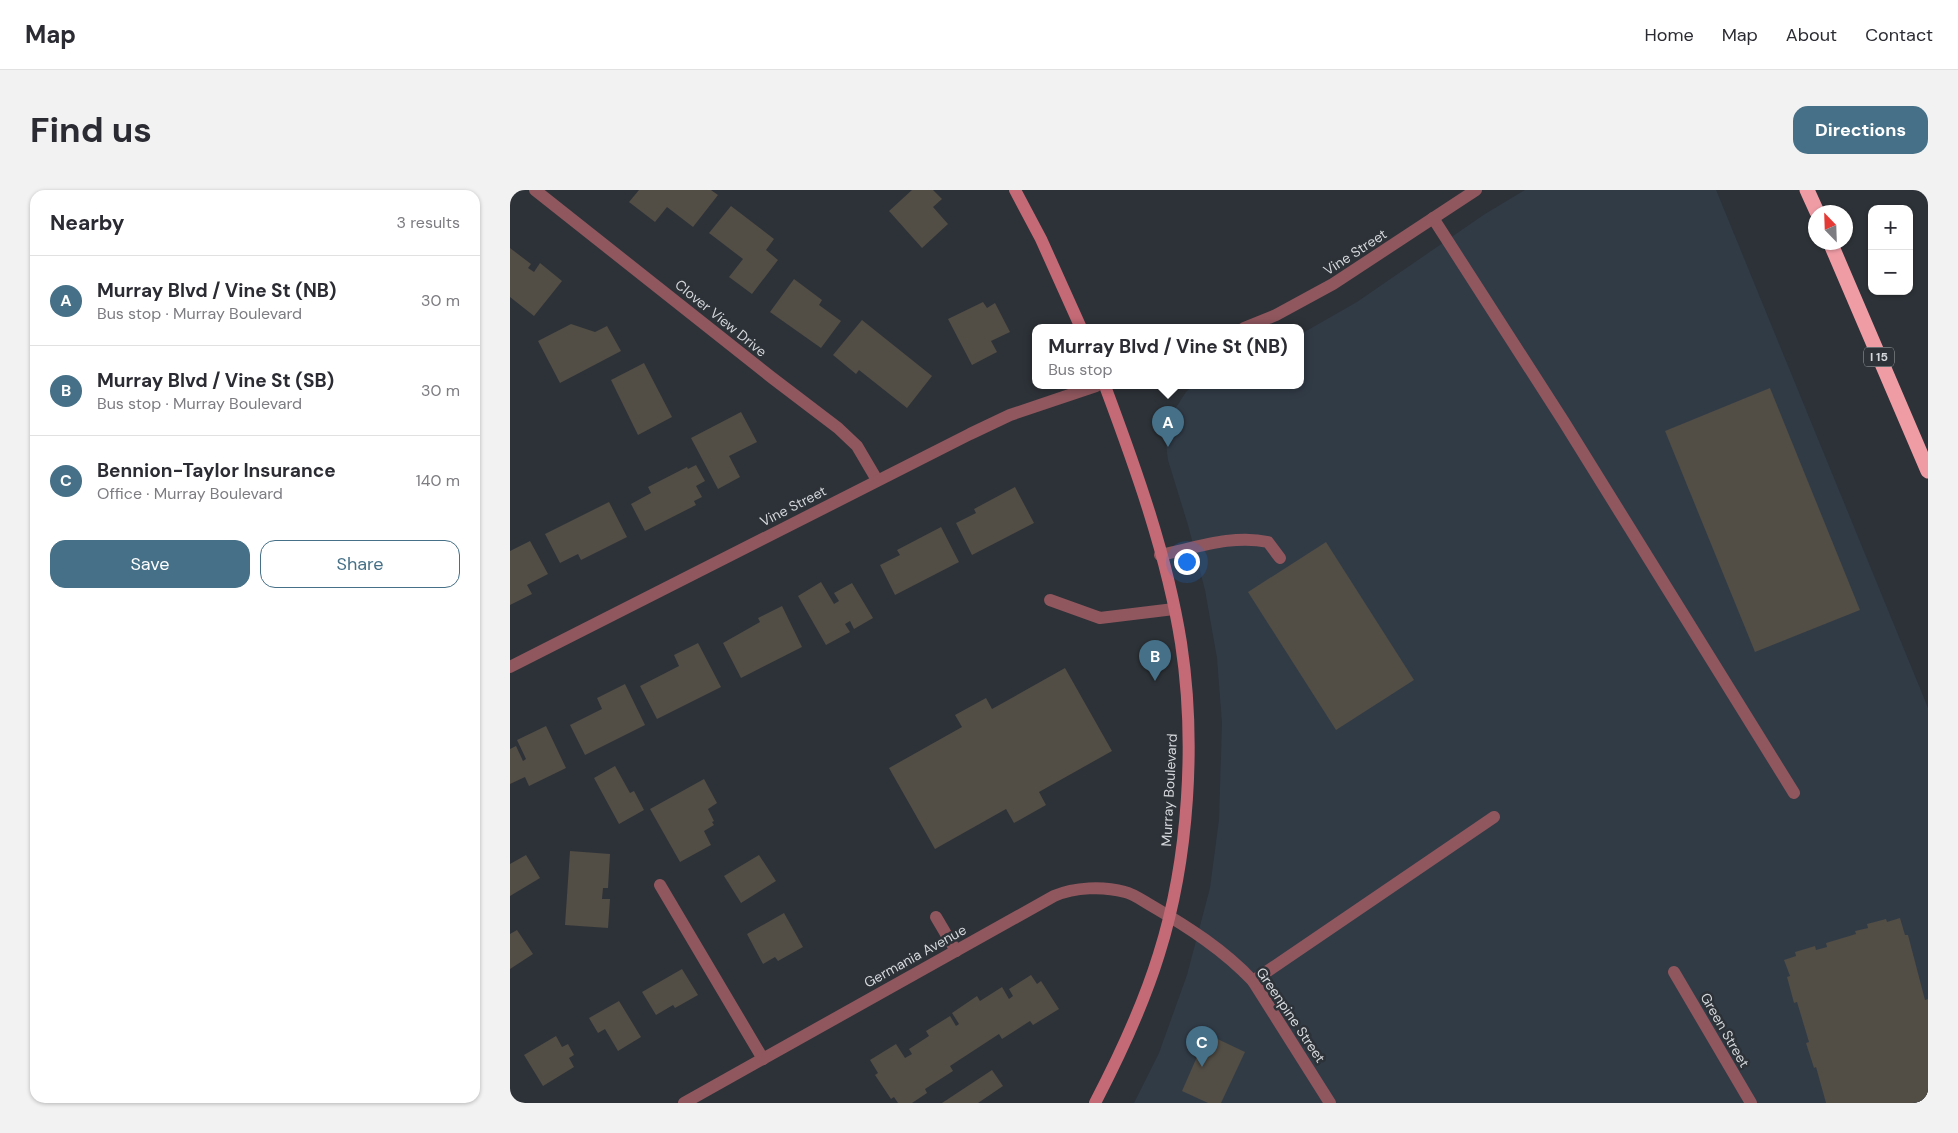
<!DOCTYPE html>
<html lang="en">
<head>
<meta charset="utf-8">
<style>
	:root { --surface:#fff; --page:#f2f2f3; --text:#2b2b33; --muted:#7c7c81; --line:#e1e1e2; --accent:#457087 }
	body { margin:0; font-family:"DM Sans",sans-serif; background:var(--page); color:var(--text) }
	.controls { position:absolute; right:15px; top:15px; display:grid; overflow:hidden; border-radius:10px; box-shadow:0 1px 4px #0004 }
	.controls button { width:45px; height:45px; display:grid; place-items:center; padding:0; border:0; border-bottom:1px solid var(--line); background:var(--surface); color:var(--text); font:25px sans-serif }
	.compass { position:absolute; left:1298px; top:15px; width:45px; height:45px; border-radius:50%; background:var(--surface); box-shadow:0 1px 4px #0004; rotate:337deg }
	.you { position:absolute; left:676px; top:371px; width:18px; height:18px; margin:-12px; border:4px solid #fff; border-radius:50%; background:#1a73e8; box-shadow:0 0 0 8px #1a73e833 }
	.badge { display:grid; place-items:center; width:32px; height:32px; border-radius:50%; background:var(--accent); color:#fff; font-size:16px; font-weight:700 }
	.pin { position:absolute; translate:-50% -41px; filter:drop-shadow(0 1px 2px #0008) }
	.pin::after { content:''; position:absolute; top:26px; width:18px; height:15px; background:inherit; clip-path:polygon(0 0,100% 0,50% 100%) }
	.popup { position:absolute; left:522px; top:134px; width:272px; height:65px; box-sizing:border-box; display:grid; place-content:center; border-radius:10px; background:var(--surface); filter:drop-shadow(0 1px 4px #0005); font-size:16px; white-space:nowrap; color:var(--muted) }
	.popup b { font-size:19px; color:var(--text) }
	.popup::after { content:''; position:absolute; left:50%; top:100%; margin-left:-10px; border:10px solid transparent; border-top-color:var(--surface) }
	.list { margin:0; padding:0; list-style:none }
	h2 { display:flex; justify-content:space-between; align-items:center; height:65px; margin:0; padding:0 20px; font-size:21px }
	h2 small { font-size:16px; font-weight:400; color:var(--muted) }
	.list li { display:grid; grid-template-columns:32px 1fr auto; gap:15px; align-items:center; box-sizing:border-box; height:90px; padding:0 20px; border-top:1px solid var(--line) }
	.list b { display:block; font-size:19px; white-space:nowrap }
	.list p { margin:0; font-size:16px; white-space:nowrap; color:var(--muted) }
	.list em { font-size:16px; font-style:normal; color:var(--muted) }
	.actions { display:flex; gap:10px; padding:15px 20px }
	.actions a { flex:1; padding:11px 0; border:1px solid var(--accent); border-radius:15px; text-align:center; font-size:18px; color:var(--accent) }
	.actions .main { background:var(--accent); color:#fff }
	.map { position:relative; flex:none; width:1418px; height:913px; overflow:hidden; border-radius:15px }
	header { display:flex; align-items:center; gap:30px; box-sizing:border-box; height:70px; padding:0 25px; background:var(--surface); border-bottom:1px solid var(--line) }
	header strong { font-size:24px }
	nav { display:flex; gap:28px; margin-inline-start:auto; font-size:18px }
	.intro { display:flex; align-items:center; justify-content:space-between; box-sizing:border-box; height:120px; padding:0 30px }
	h1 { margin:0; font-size:35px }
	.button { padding:12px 22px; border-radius:15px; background:var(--accent); color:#fff; font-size:18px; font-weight:700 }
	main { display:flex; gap:30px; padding:0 30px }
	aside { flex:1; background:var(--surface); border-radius:15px; box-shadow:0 1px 4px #0004 }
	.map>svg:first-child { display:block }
</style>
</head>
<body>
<header>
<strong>Map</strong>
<nav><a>Home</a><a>Map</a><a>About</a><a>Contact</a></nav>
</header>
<div class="intro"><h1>Find us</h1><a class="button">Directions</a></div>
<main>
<aside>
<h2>Nearby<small>3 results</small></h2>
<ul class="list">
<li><span class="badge">A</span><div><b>Murray Blvd / Vine St (NB)</b><p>Bus stop · Murray Boulevard</p></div><em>30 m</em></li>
<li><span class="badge">B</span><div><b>Murray Blvd / Vine St (SB)</b><p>Bus stop · Murray Boulevard</p></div><em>30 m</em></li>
<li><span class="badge">C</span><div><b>Bennion-Taylor Insurance</b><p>Office · Murray Boulevard</p></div><em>140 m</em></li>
</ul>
<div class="actions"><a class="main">Save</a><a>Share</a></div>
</aside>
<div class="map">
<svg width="1418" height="913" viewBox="0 0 1418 913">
	<rect width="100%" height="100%" fill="#2d3238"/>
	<polygon fill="#313b46" points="1015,0 1206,0 1418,518 1418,913 624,913 649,863 677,785 700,698 709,630 712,533 707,468 695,400 678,335 658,270 656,254 658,237 665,219 676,202 682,196 790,196 791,144 847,112 975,24"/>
	<g fill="#524d45">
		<polygon points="129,0 201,0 208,5 183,37 157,17 145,32 119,12"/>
		<polygon points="402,0 423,0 432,9 423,17 438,34 412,58 379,21"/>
		<polygon points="221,16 264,49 256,60 268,70 242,104 219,87 233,69 199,43"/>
		<polygon points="0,58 21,74 18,78 24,82 30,73 52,91 24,126 0,107"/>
		<polygon points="284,89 312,110 309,115 331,131 311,158 260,122"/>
		<polygon points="473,112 477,118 485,113 500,142 481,151 487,162 462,175 438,129"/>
		<polygon points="352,130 422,186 397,218 349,180 346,184 323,165"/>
		<polygon points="61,134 85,142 97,136 111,161 50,193 28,151"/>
		<polygon points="134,173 162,227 128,245 101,190"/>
		<polygon points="1260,198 1350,420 1245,462 1155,241"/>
		<polygon points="231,222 247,252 219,266 230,287 208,299 181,248"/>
		<polygon points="186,275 195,291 186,296 192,307 184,311 186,315 135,341 121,314 141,303 138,297 177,277 178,279"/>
		<polygon points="505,297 524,333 462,365 446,333 466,323 464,319"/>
		<polygon points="99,312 117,347 71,370 68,364 50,373 35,344"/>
		<polygon points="431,337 449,372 385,405 370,375 390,365 387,360"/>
		<polygon points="20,351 38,384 17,395 22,404 0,415 0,361"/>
		<polygon points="816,352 904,490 826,540 738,402"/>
		<polygon points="311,392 324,414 329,411 324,403 342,393 363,428 344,439 340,431 335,434 340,442 316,455 288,406"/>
		<polygon points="272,416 292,457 231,488 213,453 250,432 248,428"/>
		<polygon points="188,453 211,497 147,529 130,496 169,476 164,465"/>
		<polygon points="555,478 602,561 529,602 536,615 504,633 496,619 425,659 379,578 452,537 445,525 476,508 482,519"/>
		<polygon points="115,494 135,535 75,565 60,535 92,519 87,508"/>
		<polygon points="36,536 56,578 19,596 15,587 0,594 0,559 6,556 13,571 16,569 7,550"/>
		<polygon points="105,576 120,603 124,601 134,620 109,634 84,588"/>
		<polygon points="194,589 207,613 198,619 204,631 202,632 204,635 194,641 201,655 170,672 140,619"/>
		<polygon points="60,661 100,664 98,698 93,698 92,709 100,709 98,738 55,735"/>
		<polygon points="16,665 30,688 0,706 0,674"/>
		<polygon points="249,665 266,691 231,713 214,686"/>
		<polygon points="274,723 293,757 268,771 265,767 253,774 237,744"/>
		<polygon points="1390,728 1395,745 1398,745 1415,810 1418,809 1418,913 1316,913 1306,877 1304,878 1296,853 1299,852 1287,812 1284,813 1277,787 1280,786 1274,770 1286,766 1285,762 1305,756 1306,760 1317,757 1316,753 1346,744 1345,741 1358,738 1357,734 1376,729 1377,732"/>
		<polygon points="7,740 23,764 0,779 0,744"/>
		<polygon points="172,779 188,805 165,818 163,815 146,825 132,802"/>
		<polygon points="521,785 527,794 531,791 549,819 523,835 520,831 492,849 489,844 440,876 443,881 415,899 417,903 402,913 388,913 384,907 381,909 365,885 368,883 360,870 386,854 395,868 402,864 399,859 419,846 416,841 440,826 446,836 449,834 442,823 467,806 470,811 492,797 499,809 503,806 499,799"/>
		<polygon points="109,811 131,847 108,861 95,839 88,843 79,828"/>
		<polygon points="697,844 735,862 711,913 698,913 672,901"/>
		<polygon points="46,846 52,857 58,854 64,865 59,868 64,877 33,896 14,865"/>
		<polygon points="482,880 493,896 468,913 432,913"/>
	</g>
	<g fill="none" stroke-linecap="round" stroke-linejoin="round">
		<g stroke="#90575e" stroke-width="12">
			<polyline points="923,28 1054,232 1284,603"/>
			<path d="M650,365C685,358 723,344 758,352L770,368"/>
			<polyline points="540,410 590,428 664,419"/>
			<polyline points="150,695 253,869"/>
			<polyline points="426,727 446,761"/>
			<polyline points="743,791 984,627"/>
		</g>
		<g stroke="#90575e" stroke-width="12">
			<polyline points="25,0 261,187 328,238 347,256 367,290"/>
			<polyline points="1164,782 1241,913"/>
			<path d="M174,913L544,706C565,697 593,696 615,702C624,704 633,711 642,716C678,737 714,760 743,791L820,913"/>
		</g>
		<g stroke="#90575e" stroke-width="12">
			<polyline points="734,138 766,125 823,94 966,0"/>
			<polyline points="0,477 460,244 500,225 586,196"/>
		</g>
		<g stroke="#c46a76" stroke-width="12">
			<polyline points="505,0 531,49 571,138"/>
			<path d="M585,913C610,865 633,816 649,764C679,669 686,551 671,453C657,365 626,279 595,196"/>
		</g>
		<g stroke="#f09ca5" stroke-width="15">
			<polyline points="1297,0 1307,22"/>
			<polyline points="1320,52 1418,281"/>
		</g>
	</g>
	<g text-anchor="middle" stroke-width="5" stroke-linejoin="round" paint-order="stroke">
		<rect fill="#2d3238" stroke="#a2a6aa" stroke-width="1" x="1354" y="157.5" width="30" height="19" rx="4"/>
		<g font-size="12" font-weight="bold" fill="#d4d7db">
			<text x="1369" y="171">I 15</text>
		</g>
		<g font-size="14" fill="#d4d7db" stroke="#2d3238">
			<text transform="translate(845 62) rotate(-33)" y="5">Vine Street</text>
			<text transform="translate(211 128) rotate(39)" y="5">Clover View Drive</text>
			<text transform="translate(283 316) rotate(-27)" y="5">Vine Street</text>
			<text transform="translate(659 600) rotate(-87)" y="5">Murray Boulevard</text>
			<text transform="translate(405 766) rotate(-29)" y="5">Germania Avenue</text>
			<text transform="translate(781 825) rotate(56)" y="5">Greenpine Street</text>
			<text transform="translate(1215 840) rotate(60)" y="5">Green Street</text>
		</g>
	</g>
</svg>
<div class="controls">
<button>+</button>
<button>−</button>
</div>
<svg class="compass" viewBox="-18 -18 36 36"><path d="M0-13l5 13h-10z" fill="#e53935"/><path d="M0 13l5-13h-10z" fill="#7c7c81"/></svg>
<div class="you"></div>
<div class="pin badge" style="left:658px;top:257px">A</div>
<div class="popup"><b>Murray Blvd / Vine St (NB)</b>Bus stop</div>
<div class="pin badge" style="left:645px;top:491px">B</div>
<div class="pin badge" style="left:692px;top:877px">C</div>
</div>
</main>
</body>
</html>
